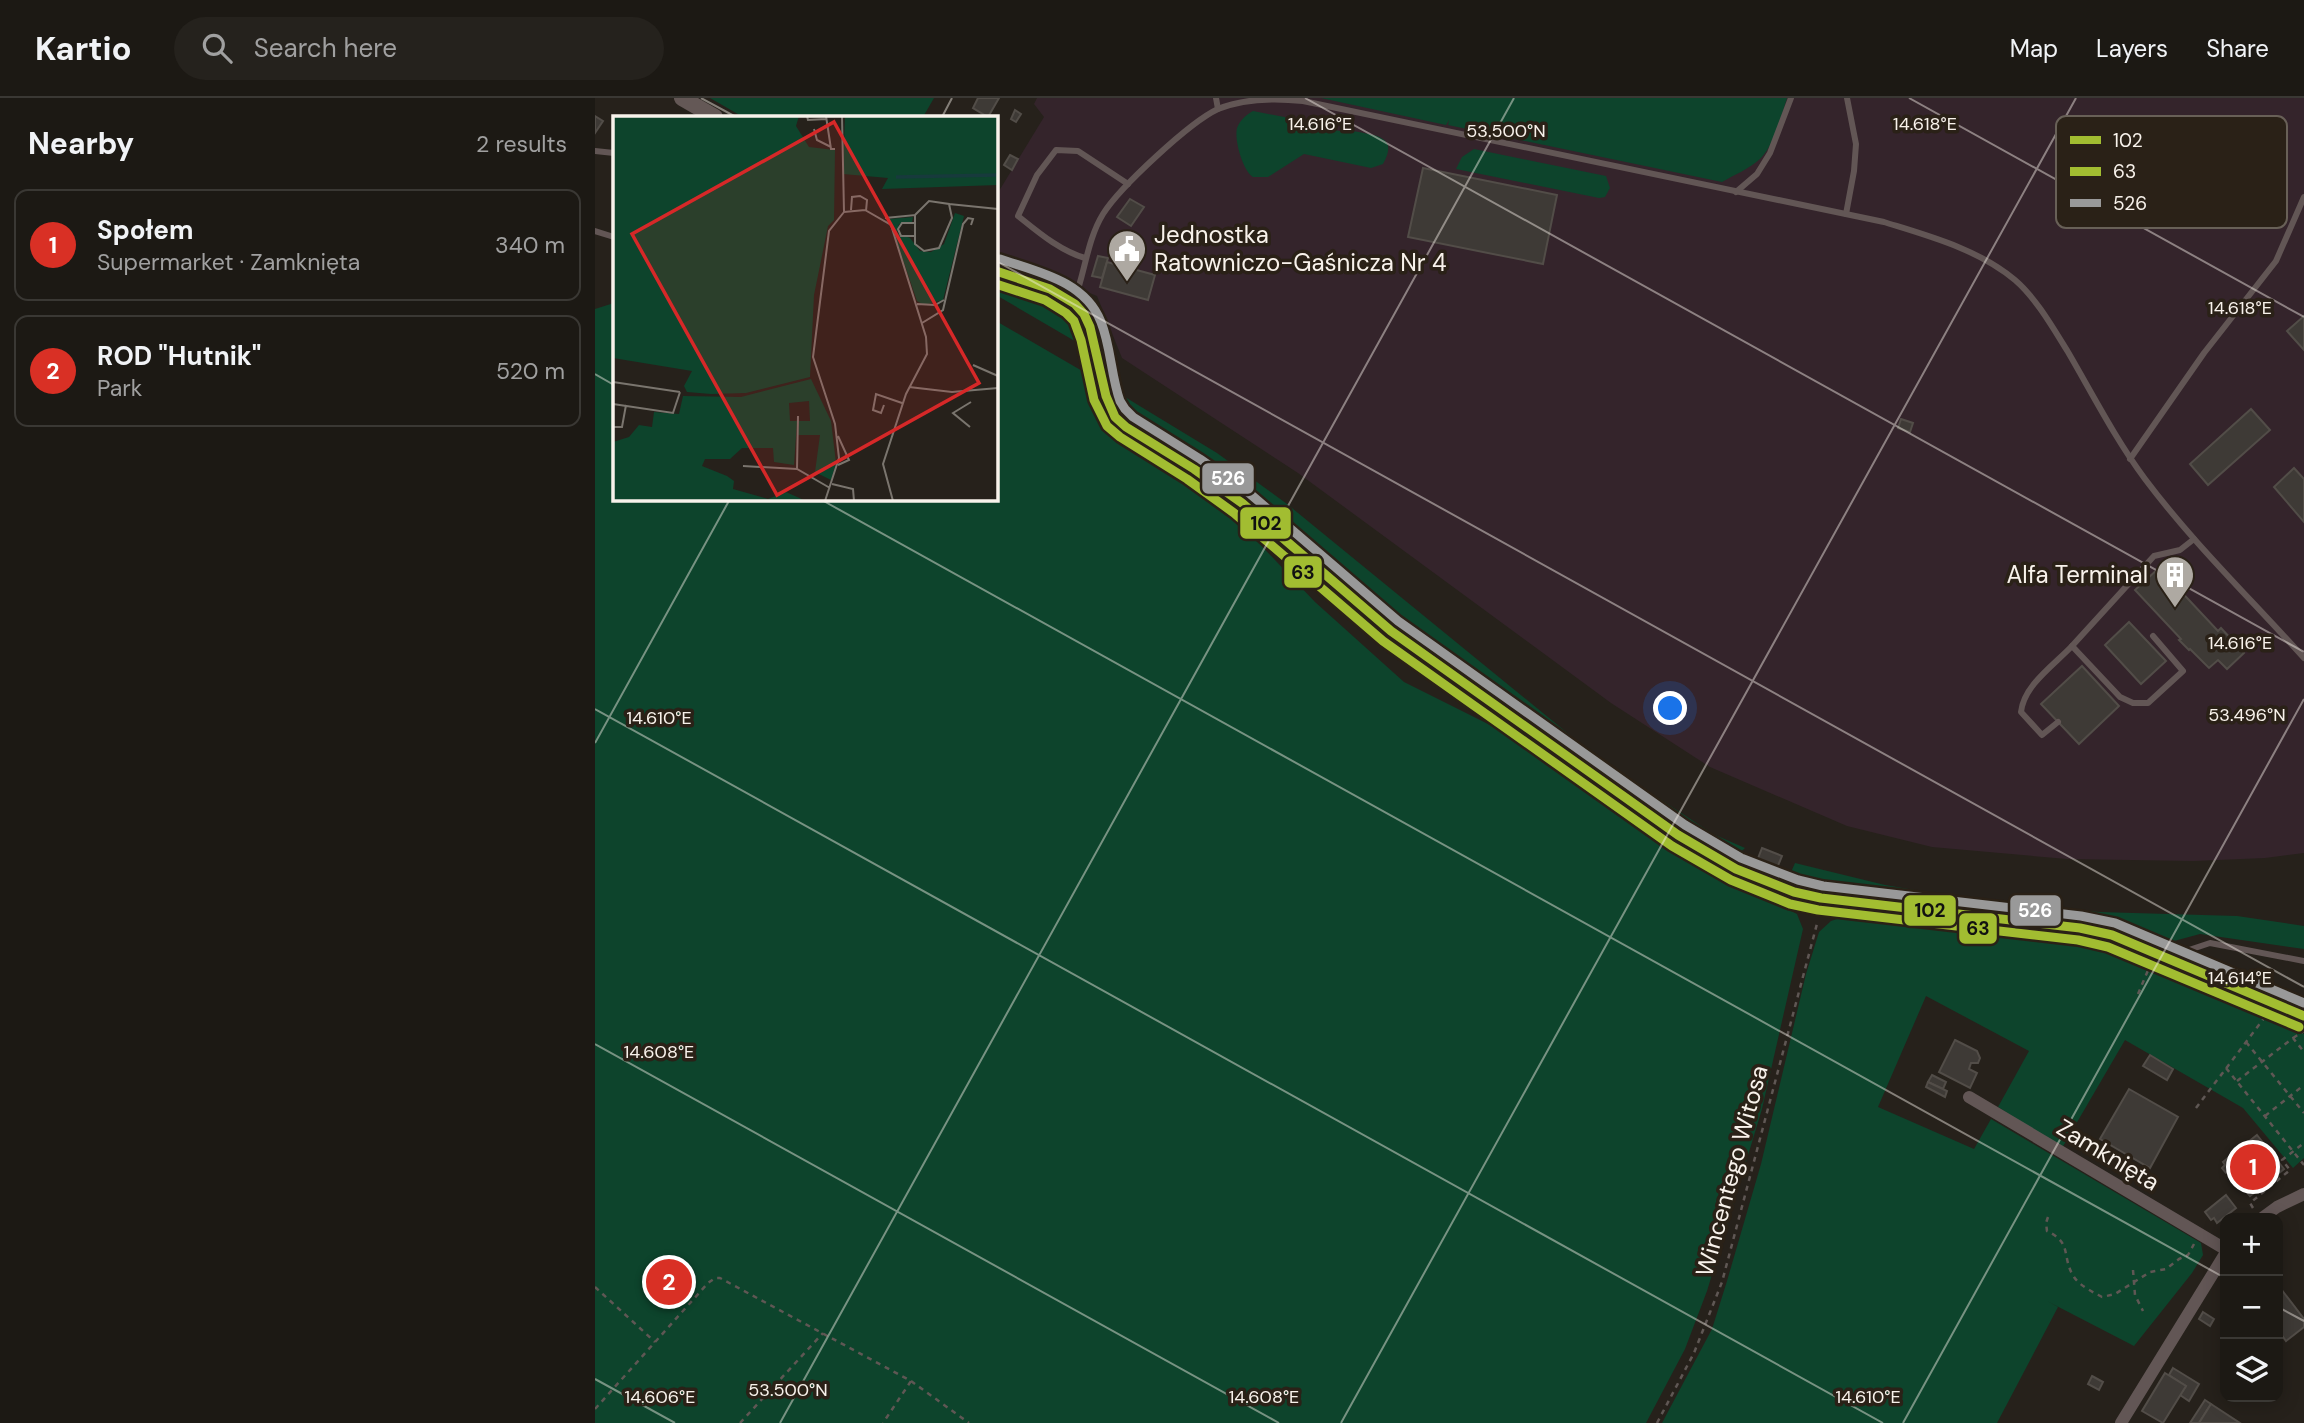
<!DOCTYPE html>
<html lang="en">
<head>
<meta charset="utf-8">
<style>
	:root { --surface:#1c1914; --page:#25221d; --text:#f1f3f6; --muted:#a0a0a0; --line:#3a3834; --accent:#d93025 }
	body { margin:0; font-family:"DM Sans",sans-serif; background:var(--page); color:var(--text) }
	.controls { position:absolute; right:21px; bottom:21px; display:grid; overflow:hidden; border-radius:14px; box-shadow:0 4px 18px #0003 }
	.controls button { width:63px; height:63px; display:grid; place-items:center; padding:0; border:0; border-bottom:2px solid var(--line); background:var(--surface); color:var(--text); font:35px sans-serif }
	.you { position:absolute; left:1076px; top:611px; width:24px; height:24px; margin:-18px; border:5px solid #fff; border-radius:50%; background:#1a73e8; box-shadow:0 0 0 10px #1a73e833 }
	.badge { display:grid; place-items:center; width:46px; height:46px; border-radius:50%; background:var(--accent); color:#fff; font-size:23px; font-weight:700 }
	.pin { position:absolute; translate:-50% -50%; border:4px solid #fff; box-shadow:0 2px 7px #0006 }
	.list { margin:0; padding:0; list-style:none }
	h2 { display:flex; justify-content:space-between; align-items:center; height:91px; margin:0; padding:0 28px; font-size:30px }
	h2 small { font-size:23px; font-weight:400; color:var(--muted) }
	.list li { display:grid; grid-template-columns:46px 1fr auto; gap:21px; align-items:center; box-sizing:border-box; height:112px; margin:0 14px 14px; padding:0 14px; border:2px solid var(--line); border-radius:14px }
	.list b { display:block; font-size:26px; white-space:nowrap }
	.list p { margin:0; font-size:23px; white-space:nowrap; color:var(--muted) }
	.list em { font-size:23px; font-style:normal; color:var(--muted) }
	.icon { flex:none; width:38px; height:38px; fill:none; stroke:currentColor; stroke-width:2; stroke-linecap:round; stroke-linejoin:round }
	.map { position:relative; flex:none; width:1709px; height:1325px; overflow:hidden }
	header { display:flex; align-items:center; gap:42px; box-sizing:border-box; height:98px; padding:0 35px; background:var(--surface); border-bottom:2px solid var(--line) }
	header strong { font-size:33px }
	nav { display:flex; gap:38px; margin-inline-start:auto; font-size:24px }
	.search { width:490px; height:63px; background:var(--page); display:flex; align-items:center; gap:18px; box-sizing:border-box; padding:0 24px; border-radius:38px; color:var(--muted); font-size:26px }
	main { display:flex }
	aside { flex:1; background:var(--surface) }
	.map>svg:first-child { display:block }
</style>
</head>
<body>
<header>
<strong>Kartio</strong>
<div class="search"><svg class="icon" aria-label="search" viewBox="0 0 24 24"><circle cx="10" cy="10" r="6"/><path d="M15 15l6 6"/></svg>Search here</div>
<nav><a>Map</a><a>Layers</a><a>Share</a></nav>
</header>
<main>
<aside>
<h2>Nearby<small>2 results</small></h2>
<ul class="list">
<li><span class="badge">1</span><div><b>Społem</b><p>Supermarket · Zamknięta</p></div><em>340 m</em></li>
<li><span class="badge">2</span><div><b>ROD &quot;Hutnik&quot;</b><p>Park</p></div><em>520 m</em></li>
</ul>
</aside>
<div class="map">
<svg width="1709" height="1325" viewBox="0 0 1709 1325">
	<rect width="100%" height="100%" fill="#26211b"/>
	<polygon fill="#34242b" points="442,0 1709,0 1709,755 1670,760 1599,763 1472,761 1337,749 1252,728 1115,669 1016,605 703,375 527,260 502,198 401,157 401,98 449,19 439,6"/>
	<g fill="#0d442c">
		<polygon points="115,0 339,0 328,19 148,19"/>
		<path d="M726,0H1192C1186,19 1179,47 1165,61C1154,71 1139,77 1127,84L853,27L854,22L851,27Z"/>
		<path d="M658,13L710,23L709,26L750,34C759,32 766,35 774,36C794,40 798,48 788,66L776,70L709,56L673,79H658C648,73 639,42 642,30C645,22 651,17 658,13Z"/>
		<polygon points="879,51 1011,78 1015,90 1010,99 1004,100 861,71 867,59"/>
		<path d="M401,182C425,191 475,202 485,228C488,235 489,243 490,249L401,197Z"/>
		<polygon points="19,205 19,401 401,401 401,223 489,274 505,321 547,354 637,417 720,504 809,584 919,639 1028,718 1118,775 1202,816 1208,831 1167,1011 1112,1193 1090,1251 1051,1325 0,1325 0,211"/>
		<polygon points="525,296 622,355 692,406 1003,660 1118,736 1150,750 1140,759 1079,725 874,578 784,507 756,478 660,396 593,346 538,317"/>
		<polygon points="1200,765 1290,787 1384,803 1504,814 1642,818 1709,828 1709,851 1605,836 1579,843 1562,843 1505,824 1382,811 1239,790 1193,781"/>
		<polygon points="1248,819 1352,830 1370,829 1489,844 1669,916 1709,936 1709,1060 1698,1070 1648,1010 1530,942 1467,1050 1403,1009 1434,953 1331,898 1283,1009 1379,1051 1396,1021 1606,1145 1608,1157 1597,1175 1539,1248 1452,1203 1463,1209 1402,1325 1067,1325 1117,1231 1132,1183 1166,1066 1211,876 1224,834 1236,823"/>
	</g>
	<g fill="#3e3a36" stroke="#524d48" stroke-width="2">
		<polygon points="383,0 404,0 393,19 378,10"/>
		<polygon points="420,12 426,16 421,24 416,21"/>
		<polygon points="0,18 8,23 0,35"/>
		<polygon points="415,57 423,61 417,72 409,67"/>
		<polygon points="828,70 962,97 948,166 813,139"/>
		<polygon points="535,101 549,109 536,128 522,119"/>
		<polygon points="503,158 513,160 507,180 497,178"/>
		<polygon points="512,164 560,177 553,202 505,189"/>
		<polygon points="1709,218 1709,252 1692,233"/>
		<polygon points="1656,311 1675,332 1613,387 1595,366"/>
		<polygon points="1306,321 1318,325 1315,334 1303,330"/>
		<polygon points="1699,370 1709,381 1709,424 1679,389"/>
		<polygon points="1564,470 1623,533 1626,530 1649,555 1632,571 1623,562 1614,570 1595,551 1594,552 1584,542 1586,541 1540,492"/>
		<polygon points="1534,524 1571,563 1546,586 1510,547"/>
		<polygon points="1487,568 1524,608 1484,646 1446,606"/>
		<polygon points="1167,750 1187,758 1182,770 1162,763"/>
		<polygon points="1360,942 1382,953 1385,960 1383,965 1376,965 1374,971 1382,975 1375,990 1344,974"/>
		<polygon points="1555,957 1578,971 1572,982 1548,968"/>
		<polygon points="1337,977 1351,984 1348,991 1333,984"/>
		<polygon points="1333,984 1352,993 1350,999 1331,989"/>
		<polygon points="1534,991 1583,1019 1555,1070 1505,1041"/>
		<polygon points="1662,1037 1689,1071 1655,1098 1634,1073 1631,1075 1627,1070 1630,1067 1628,1064"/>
		<polygon points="1631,1097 1641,1110 1622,1125 1619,1120 1616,1122 1610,1114"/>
		<polygon points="1683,1187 1709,1221 1709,1229 1691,1243 1683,1232"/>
		<polygon points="1608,1214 1619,1221 1615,1228 1604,1221"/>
		<polygon points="1578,1270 1604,1286 1594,1303 1585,1297 1591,1288 1574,1277"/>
		<polygon points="1570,1275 1591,1288 1568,1325 1547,1313"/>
		<polygon points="1497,1278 1508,1284 1504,1292 1493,1286"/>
		<polygon points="1610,1302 1616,1306 1604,1325 1595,1325"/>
		<polygon points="1616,1306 1645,1325 1604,1325"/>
	</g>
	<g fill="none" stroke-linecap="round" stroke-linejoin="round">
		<g stroke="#5f5754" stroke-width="2.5" stroke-dasharray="5 5" stroke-linecap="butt">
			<polyline points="1543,896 1554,870"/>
			<polyline points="1698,940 1709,933"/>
			<polyline points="1651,944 1709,1015"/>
			<polyline points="1631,970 1709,1067"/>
			<polyline points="1642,983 1698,940 1709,954"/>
			<polyline points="1601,1010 1670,919"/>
			<polyline points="1670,1018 1709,987"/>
			<polyline points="1658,1110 1655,1105 1695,1072 1687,1062 1709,1045"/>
			<path d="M1453,1119L1451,1125L1452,1133C1478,1145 1466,1159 1479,1179C1485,1188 1498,1194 1507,1199L1520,1196L1555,1174L1571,1171L1584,1161L1593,1157L1599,1146"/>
			<polyline points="1538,1172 1540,1197 1548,1213"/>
			<polyline points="0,1189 60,1244"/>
			<polyline points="316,1283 374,1325"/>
			<polyline points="0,1311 113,1185 120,1180 125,1180 316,1283 288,1325"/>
			<polyline points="145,1325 228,1235"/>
			<polyline points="1062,1325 1099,1255 1127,1184 1223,822"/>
		</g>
		<g stroke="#625655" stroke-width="6">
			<polyline points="621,0 623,11"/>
			<polyline points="0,53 19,55"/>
			<polyline points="1141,94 1162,76 1175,55 1196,0"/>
			<polyline points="1251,116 1259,73 1261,46 1252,0"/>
			<polyline points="0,133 19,139"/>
			<path d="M490,160C465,153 443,134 423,118L442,77L461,52L483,53L533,86"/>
			<path d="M479,203C490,175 492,142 508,116C525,89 595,24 623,11C650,0 680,0 708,3L1289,124C1334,138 1383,151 1420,182C1441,200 1458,230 1473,254C1498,297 1521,342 1550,381C1598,445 1656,501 1709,560"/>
			<polyline points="1535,361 1609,255 1681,163 1709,99"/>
			<polyline points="1558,538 1588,573 1553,605 1538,605 1525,599 1477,548 1559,458 1585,452 1599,441"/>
			<path d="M1463,624L1447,637L1426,614C1429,587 1459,567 1477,548"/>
			<polyline points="1576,858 1615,845 1709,863"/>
		</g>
		<g stroke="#625655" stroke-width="12">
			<polyline points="1374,999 1630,1151"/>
			<polyline points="1667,1120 1682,1109 1709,1096"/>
			<polyline points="1526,1325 1630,1156"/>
		</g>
		<g stroke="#645856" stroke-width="16">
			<polyline points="87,0 120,19"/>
			<path d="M401,173C432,184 483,192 495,229C503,255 504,282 514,308L520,319L531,329L599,371L647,405L754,499L796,533L1083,737L1141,771L1199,794L1226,800L1485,830L1517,837L1709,918"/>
		</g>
		<defs>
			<polyline id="bus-1" points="401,173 455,191 480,206 489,216 495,229 511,298 520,319 531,329 599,371 647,405 796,533 1083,737 1141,771 1199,794 1226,800 1485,830 1517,837 1709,918"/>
			<polyline id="bus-2" points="401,186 450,202 471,215 479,223 486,242 499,302 512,328 525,339 592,381 639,415 788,543 1077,748 1136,782 1195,806 1223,812 1483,842 1513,849 1704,929"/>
			<path id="bus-3" d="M405,161C443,174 490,183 506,224C516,249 516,278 525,303L530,311L538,319L605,361L654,395L803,523L1090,727L1146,760L1203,782L1228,788L1486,818L1520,825L1709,905"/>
		</defs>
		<use href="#bus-1" stroke="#2a2117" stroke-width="14"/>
		<use href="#bus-2" stroke="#2a2117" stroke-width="14"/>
		<use href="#bus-3" stroke="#2a2117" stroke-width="14"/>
		<use href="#bus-1" stroke="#a2bd31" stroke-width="9"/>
		<use href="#bus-2" stroke="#a2bd31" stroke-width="9"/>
		<use href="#bus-3" stroke="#999" stroke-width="9"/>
	</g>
	<path fill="none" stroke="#f8f2eb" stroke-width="2" stroke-opacity="0.45" d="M106,0L141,19M710,0L1709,554M1314,0L1709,219M347,19L357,0M401,163L1709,889M0,276L19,287M225,401L1630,1180M0,611L1288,1325M0,645L135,401M0,946L684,1325M1683,1209L1709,1223M0,1281L80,1325M185,1325L919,0M746,1325L1481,0M1308,1325L1709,601"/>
	<defs>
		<symbol id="civic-pin" viewBox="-11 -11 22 30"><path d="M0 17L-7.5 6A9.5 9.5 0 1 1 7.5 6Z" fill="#aea9a2" stroke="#2a2117"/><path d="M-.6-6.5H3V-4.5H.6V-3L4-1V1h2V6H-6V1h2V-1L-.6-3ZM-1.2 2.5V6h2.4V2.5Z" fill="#fff"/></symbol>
		<symbol id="building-pin" viewBox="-11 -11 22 30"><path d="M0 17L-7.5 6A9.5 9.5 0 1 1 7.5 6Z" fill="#aea9a2" stroke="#2a2117"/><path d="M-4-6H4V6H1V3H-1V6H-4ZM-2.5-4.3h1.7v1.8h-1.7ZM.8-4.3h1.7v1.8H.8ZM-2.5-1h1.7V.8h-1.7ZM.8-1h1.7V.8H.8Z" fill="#fff"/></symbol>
	</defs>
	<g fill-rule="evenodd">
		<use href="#civic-pin" x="510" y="129" width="44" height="60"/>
		<use href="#building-pin" x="1558" y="455" width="44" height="60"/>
	</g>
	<g text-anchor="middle" stroke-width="7" stroke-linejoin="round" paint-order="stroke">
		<g font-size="24" fill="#f8f2eb" stroke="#2a2117" text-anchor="start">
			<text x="559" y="145">Jednostka<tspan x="559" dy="28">Ratowniczo-Gaśnicza Nr 4</tspan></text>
			<text x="1553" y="485" text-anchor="end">Alfa Terminal</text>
		</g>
		<g font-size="24" fill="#f8f2eb" stroke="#2a2117">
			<text transform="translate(1513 1057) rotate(31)" y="8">Zamknięta</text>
			<text transform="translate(1137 1073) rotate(-75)" y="8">Wincentego Witosa</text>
		</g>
	</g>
	<g transform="translate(18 18)">
		<rect width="385" height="385" fill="#26211b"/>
		<path d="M0,0H186L183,10L196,31L222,34L221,104L215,110L201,179L197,261L133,277L98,278L74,276L71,270L79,255L0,242ZM232,0H385V69L269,73L275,62L230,58ZM342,97L351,100L330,184L311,189L304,185L276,103L300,101L299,106L286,108L284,117L297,122L307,135L318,136L331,128ZM198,263L218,305L223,347L218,364L202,356L207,319H185L186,305H197L196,285L176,287L177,305H184L181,349L161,346L160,332H129L117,343H92L89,350L114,360L121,365L120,373L155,383L173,376L193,385H1L0,326L16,321L26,309L39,311L41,296L66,298L70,280L128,281Z" fill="#0d442c"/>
		<path fill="none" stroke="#173a3c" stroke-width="3.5" d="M283,61L385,59"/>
		<path fill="none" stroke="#7a756e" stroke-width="2" d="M194,0L195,4L213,3M213,0L218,33H222M201,13L204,24L218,31M336,88L385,93M238,94L239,81L247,80L254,84L253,95M231,96L252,94L278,109L313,221L314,238L293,278L270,348L280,385M272,102L302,99V128L311,135L326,132L339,102L336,88L316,85L302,99M301,120H288L285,113L289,107H302M304,188L322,189L331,184M309,207L330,194L350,108L355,102L360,103L358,109M360,249L385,260M0,266L67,276M296,271L339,276L385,272M0,288L60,297L67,276M271,289L268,297L260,294L263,278L289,287M0,311H9L13,289M357,311L340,297L358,286M225,320L236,344L225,349M130,350L184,353L217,372M184,353L185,300M219,368L240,373L241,385M212,385L226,342L222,308L200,241L216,115L231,96L229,0"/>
		<path fill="#d62828" fill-opacity="0.15" stroke="#d62828" stroke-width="3.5" d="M221,6L366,267L164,379L19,118Z"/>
		<rect width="385" height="385" fill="none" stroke="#f8f2eb" stroke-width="3.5"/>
	</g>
	<rect x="1461" y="18" width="231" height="112" rx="10" fill="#2a2117" stroke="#686057" stroke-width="2"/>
	<rect x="1475" y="38" width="31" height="8" fill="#a2bd31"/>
	<rect x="1475" y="69" width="31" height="9" fill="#a2bd31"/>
	<rect x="1475" y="101" width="31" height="8" fill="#999"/>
	<g font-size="19" fill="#f8f2eb">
		<text x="1518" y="49">102</text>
		<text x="1518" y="80">63</text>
		<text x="1518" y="112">526</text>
	</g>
	<g font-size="18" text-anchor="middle" fill="#f8f2eb" stroke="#2a2117" stroke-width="7" stroke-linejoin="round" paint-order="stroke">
		<text x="725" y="32">14.616°E</text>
		<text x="1330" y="32">14.618°E</text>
		<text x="911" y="39">53.500°N</text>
		<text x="1645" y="216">14.618°E</text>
		<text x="1645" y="551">14.616°E</text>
		<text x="1652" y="623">53.496°N</text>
		<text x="64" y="626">14.610°E</text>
		<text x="1645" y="886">14.614°E</text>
		<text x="64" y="960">14.608°E</text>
		<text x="193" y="1298">53.500°N</text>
		<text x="65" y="1305">14.606°E</text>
		<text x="669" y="1305">14.608°E</text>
		<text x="1273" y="1305">14.610°E</text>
	</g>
	<g stroke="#2a2117" stroke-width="2.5">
		<rect x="606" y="364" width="54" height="33" rx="7" fill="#999"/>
		<rect x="644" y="408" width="53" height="34" rx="7" fill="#a2bd31"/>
		<rect x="688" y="457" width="40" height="34" rx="7" fill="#a2bd31"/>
		<rect x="1308" y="796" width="54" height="33" rx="7" fill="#a2bd31"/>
		<rect x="1414" y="796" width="53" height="33" rx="7" fill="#999"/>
		<rect x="1363" y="814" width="40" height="33" rx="7" fill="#a2bd31"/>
	</g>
	<g font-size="19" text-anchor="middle" font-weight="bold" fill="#fff">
		<text x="633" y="387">526</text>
		<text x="1440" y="819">526</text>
	</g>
	<g font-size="19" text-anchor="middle" font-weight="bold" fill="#111">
		<text x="671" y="432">102</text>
		<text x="708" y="481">63</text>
		<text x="1335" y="819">102</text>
		<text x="1383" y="837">63</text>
	</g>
</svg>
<div class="controls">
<button>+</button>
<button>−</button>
<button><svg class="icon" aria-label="layers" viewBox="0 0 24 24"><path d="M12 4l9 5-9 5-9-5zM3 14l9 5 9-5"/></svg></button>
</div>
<div class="you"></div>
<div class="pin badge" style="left:1658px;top:1069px">1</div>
<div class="pin badge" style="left:74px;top:1184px">2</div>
</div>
</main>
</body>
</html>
